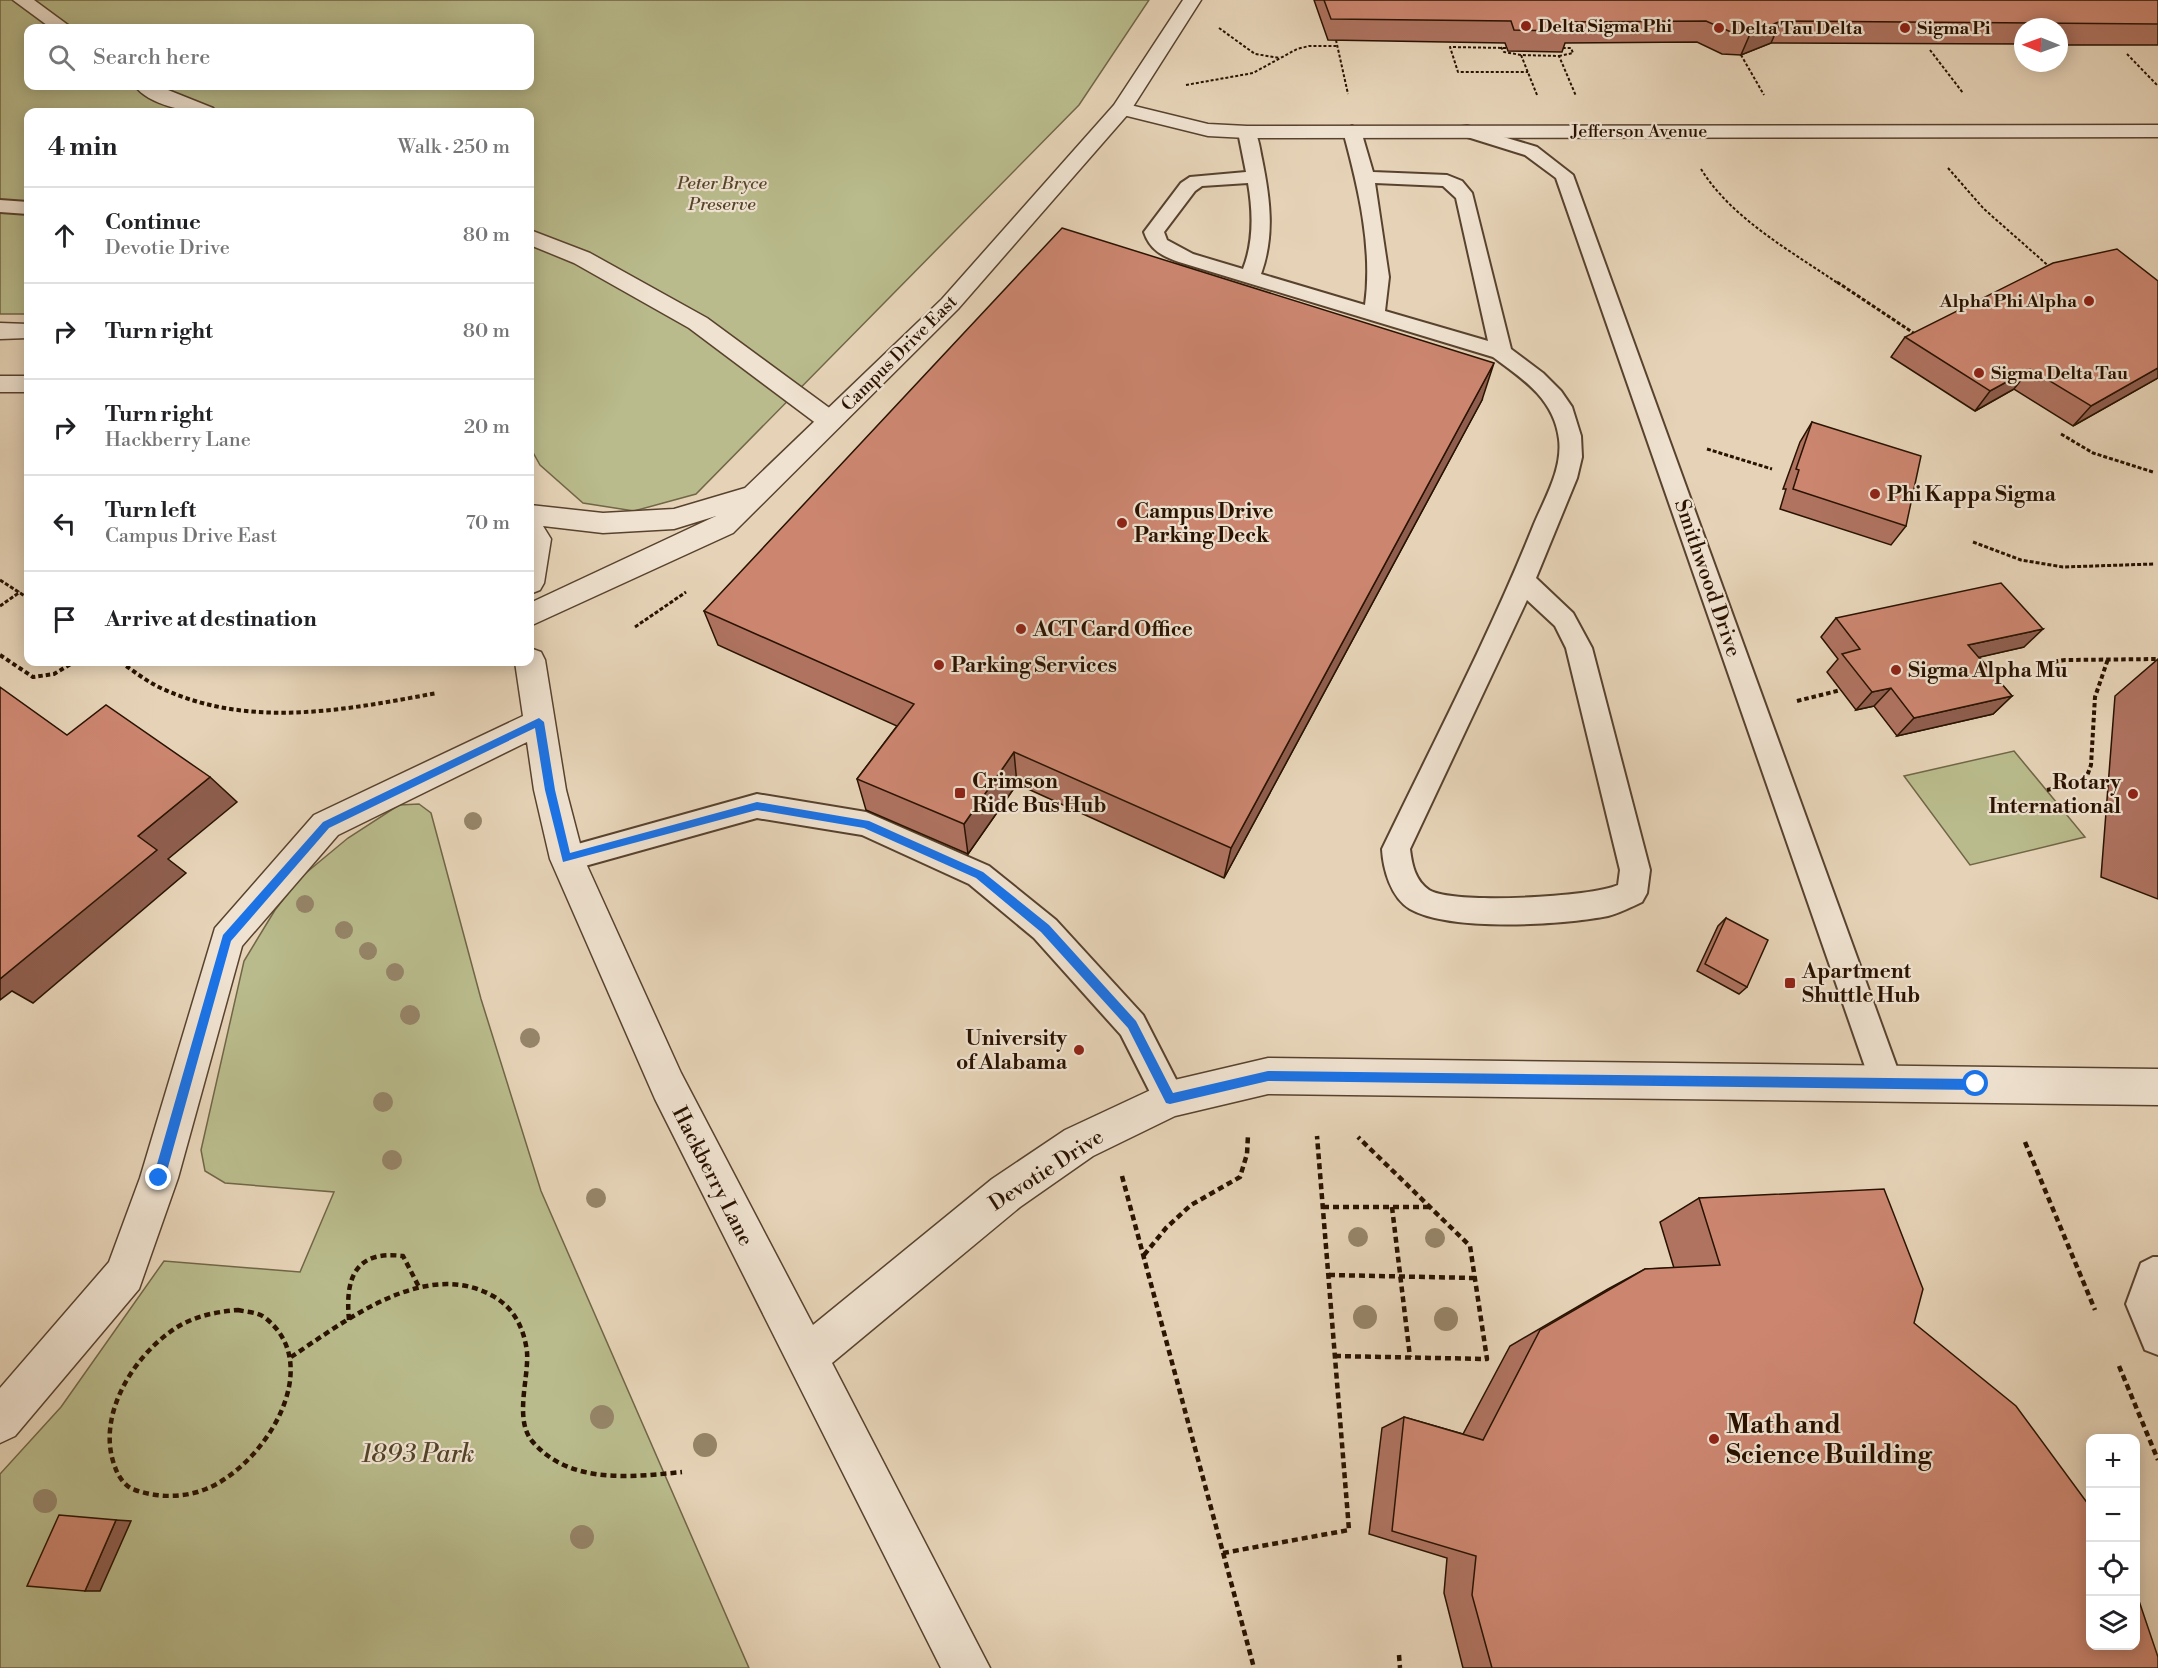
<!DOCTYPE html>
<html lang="en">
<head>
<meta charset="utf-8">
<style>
	:root { --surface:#fff; --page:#f6f6f6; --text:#202124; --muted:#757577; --line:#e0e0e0 }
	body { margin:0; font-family:"Libre Bodoni",serif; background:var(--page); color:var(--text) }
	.controls { position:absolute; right:18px; bottom:18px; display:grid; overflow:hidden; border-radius:12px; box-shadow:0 3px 15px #0003 }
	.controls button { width:54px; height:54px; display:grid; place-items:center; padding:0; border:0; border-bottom:2px solid var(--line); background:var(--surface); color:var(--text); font:30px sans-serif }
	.compass { position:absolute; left:2014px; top:18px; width:54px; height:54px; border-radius:50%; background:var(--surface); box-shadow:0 3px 15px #0003; rotate:271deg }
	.stop { position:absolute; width:18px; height:18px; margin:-14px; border:4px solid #1a73e8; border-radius:50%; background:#fff }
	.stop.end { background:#1a73e8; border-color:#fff; box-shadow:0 2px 6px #0008 }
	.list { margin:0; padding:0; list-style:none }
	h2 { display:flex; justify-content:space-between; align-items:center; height:78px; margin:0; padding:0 24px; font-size:26px }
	h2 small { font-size:20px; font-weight:400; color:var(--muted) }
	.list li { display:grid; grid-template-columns:39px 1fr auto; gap:18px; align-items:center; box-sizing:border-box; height:96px; padding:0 24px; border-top:2px solid var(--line) }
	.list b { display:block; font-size:22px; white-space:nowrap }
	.list p { margin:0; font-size:20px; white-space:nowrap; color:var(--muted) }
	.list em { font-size:20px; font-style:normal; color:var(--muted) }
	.icon { flex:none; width:33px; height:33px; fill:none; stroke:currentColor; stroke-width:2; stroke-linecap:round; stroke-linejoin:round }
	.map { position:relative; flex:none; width:2158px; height:1668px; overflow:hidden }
	.search { position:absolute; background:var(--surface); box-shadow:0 3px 15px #0003; left:24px; top:24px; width:510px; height:66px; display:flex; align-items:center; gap:15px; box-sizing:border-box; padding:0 21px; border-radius:12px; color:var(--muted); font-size:22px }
	.panel { position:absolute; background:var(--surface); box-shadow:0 3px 15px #0003; left:24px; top:108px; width:510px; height:558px; border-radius:12px }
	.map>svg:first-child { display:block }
</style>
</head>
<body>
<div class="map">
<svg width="2158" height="1668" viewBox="0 0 2158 1668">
	<rect width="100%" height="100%" fill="#e6d3b7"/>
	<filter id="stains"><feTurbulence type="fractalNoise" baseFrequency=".00333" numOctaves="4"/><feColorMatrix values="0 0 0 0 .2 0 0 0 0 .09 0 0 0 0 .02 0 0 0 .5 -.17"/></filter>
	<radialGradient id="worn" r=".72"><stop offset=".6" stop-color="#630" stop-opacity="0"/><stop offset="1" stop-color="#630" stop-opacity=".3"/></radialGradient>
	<g fill="#b9bb8c" stroke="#716646" stroke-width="1.5" fill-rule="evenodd">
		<path d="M0,0H1149L1079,105L696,494L634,511L583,503L540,465L530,447V112H28V314H0ZM28,28H530V86H28Z"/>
		<polygon points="2014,751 2085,837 1970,865 1904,776"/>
		<polygon points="419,804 431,813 481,999 541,1191 749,1668 0,1668 0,1474 61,1407 164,1261 300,1272 334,1192 225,1183 205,1171 201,1150 244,961 275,910 301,877 348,838 399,805"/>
	</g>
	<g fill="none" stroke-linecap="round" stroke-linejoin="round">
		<defs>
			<g id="service">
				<path d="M1352,126L1361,131L1373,172L1447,175L1462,181L1472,193L1511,349L1543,373L1561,391L1572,407L1581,436L1582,457L1577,478L1536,578L1573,613L1592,648L1650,870L1647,893L1642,902C1631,907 1620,913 1608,916C1563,925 1450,932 1410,909C1391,898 1383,869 1382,849C1433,743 1488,638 1532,529C1543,501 1563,470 1559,439C1554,399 1523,379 1493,357L1179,262C1162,256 1150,250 1144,232L1147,228L1181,183L1190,177L1246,172L1238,132L1241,128H1253C1259,137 1260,150 1262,159C1270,199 1275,235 1261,274L1365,305C1373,248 1358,186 1343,131ZM1248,183C1253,212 1254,241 1243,269L1193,254L1167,240L1164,232L1195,191L1202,186ZM1375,183L1443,186L1456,198L1488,341L1385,311L1389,277ZM1527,600L1555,626L1566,648L1620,870L1618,885C1592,897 1453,905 1429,890C1415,880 1412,865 1410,849Z"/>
				<polygon points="1467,126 1537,147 1573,175 1903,1084 1898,1095 1887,1099 1876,1095 1871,1084 1556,178 1525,155 1461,135 1458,131 1461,127"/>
				<polygon points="0,200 28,202 28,214 0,212"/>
				<polygon points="757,794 866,812 989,866 1056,920 1143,1015 1186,1099 1181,1110 1170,1115 1159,1110 1121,1035 1034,938 969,884 862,835 757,818 567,871 557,868 553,859 557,850 567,847"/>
				<polygon points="2153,1257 2158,1257 2158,1355 2145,1350 2126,1304 2141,1263"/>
			</g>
			<g id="minor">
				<polygon points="13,0 34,0 72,28 51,28"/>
				<path d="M135,86H158L213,108L216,112C194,114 149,106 135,86Z"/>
				<polygon points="1122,103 1208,124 1247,126 2158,125 2158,137 1247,138 1208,136 1115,113 1112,109 1115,105"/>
				<polygon points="530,230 590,253 707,318 839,415 843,421 839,427 830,430 821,427 689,328 574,263 530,245"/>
				<polygon points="530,648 541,652 545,660 566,790 584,859 681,1073 813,1325 992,1179 1065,1130 1170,1081 1268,1058 2158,1069 2158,1105 1268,1094 1175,1116 1093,1156 1020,1207 832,1363 990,1668 941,1668 655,1099 550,859 534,790 527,742 338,835 242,946 178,1178 139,1289 15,1436 0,1443 0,1388 109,1262 140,1178 215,928 314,815 523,716 515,662 530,662"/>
			</g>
			<g id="tertiary">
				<polygon points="1183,0 1201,0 1129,113 958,309 733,533 530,626 530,603 716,516 674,529 603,533 543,526 551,539 544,583 540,590 530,594 530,505 603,513 674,509 745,488 942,299 1114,105"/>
				<polygon points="0,323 28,324 28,338 0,339"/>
				<rect x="0" y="376" width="28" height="16"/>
			</g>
		</defs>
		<use href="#service" stroke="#58422e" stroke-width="4"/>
		<use href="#minor" stroke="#58422e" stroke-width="3"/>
		<use href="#tertiary" stroke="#58422e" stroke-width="3"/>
		<g stroke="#291200" stroke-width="2" stroke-dasharray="3 2" stroke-linecap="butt">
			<polyline points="1219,28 1255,54 1280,58"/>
			<polyline points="1336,40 1348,94"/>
			<polyline points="1501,47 1504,52 1521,55"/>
			<polyline points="1506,48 1450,47 1458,72 1528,72"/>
			<polyline points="1930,50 1963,93"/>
			<polyline points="2127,54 2158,86"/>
			<polyline points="1741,55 1764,95"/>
			<polyline points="1559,56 1573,53 1571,48 1561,48"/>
			<polyline points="1186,85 1253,73 1297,49 1309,46 1338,46"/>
			<polyline points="1537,95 1521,55 1559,56 1576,96"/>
			<polyline points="1948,168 1984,209 2052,269"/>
			<path d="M1701,169C1732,219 1791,251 1839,284"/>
		</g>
		<g stroke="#291200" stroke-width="3" stroke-dasharray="4 2" stroke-linecap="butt">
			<polyline points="1837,282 1915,334"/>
			<polyline points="2061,434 2093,453 2153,472"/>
			<polyline points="1707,449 1772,469"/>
			<polyline points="1973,542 2021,560 2063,567 2154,564"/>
			<polyline points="0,580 28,598"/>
			<polyline points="0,606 20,592"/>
			<polyline points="635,627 686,592"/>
		</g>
		<g stroke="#291200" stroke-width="4" stroke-dasharray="4.5 3" stroke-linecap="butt">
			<polyline points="0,655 33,677 54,674 74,662"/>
			<path d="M120,662C134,671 147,682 163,689C251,729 345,710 437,693"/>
			<polyline points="2039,664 2065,660 2158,659"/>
			<polyline points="1797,701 1841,690"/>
			<polyline points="2047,790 2078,783 2087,776 2091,765 2095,697 2108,659"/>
		</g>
		<g stroke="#291200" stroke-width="4.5" stroke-dasharray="6 4" stroke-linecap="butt">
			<polyline points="2025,1142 2095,1310"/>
			<polyline points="1122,1176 1254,1668"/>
			<polyline points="1323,1207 1430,1207"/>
			<polyline points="1392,1207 1410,1357"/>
			<polyline points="1144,1255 1166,1228 1191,1205 1240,1177 1247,1154 1248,1135"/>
			<polyline points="1329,1275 1475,1278"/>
			<path d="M238,1310C246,1312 257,1312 264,1317C328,1365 264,1466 206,1489C184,1498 158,1498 135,1490C125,1487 118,1476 115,1467C96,1418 131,1360 170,1332C190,1317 213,1312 238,1310Z"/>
			<path d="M349,1320C345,1278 355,1250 403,1256L419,1287"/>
			<polyline points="1335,1356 1487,1359 1470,1246 1358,1137"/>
			<path d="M291,1357C347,1320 425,1258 493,1296C514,1308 524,1328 527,1352C529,1378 514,1419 532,1441C569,1485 632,1477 682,1472"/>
			<polyline points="2119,1366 2158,1460"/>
			<polyline points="1223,1553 1349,1530 1317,1136"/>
			<polyline points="1399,1655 1400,1668"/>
		</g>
		<use href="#service" fill="#efe2d0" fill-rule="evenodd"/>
		<use href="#minor" fill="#efe2d0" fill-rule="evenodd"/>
		<use href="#tertiary" fill="#efe2d0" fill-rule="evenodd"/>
	</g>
	<g fill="#968569">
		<circle cx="473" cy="821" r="9"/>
		<circle cx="305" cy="904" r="9"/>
		<circle cx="344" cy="930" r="9"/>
		<circle cx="368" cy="951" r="9"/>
		<circle cx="395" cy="972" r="9"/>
		<circle cx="410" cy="1015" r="10"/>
		<circle cx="530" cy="1038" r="10"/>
		<circle cx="383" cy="1102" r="10"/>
		<circle cx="392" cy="1160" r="10"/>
		<circle cx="596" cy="1198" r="10"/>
		<circle cx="1358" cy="1237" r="10"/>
		<circle cx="1435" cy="1238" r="10"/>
		<circle cx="1365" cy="1317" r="12"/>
		<circle cx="1446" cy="1319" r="12"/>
		<circle cx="602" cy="1417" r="12"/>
		<circle cx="705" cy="1445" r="12"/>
		<circle cx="45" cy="1501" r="12"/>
		<circle cx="582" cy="1537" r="12"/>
	</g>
	<g fill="#af7360" stroke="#291200" stroke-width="1.5">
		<polygon points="1314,0 2158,0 2158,45 2059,45 2059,27 2023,27 2023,44 1771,43 1741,55 1722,54 1697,42 1565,43 1562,52 1508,51 1505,43 1328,40"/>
		<polygon points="1905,337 2158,378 2073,426 2014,389 1975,411 1891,357"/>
		<polygon points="1482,400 1224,878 1017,784 968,854 866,810 857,779 897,726 718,645 704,611"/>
		<polygon points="1812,422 1906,526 1891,545 1780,509 1786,489 1783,489 1800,442"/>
		<polygon points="1836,618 2024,647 1979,657 2012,696 1993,714 1897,736 1874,706 1856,710 1827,672 1838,659 1821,637"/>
		<polygon points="2158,659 2158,899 2101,877 2115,696"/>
		<polygon points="1726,918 1747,987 1739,994 1697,971 1718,926"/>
		<polygon points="1699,1198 1914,1323 2158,1668 1463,1668 1444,1593 1447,1558 1369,1534 1382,1428 1404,1417 1463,1434 1510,1346 1608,1289 1645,1269 1674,1268 1660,1222"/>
	</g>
	<g fill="#8f5e4e" stroke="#291200" stroke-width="1.5">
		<polygon points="1781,21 1771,43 1741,55 1750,34"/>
		<polygon points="1494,363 1482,400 1224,878 1231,848"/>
		<polygon points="2158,368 2158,378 2073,426 2091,406"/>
		<polygon points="2030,369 2014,389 1975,411 1990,391"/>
		<polygon points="2043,629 2024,647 1950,664 1968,645"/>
		<polygon points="1891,688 1874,706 1856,710 1872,692"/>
		<polygon points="2012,696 1993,714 1897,736 1914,718"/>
		<polygon points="1014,752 1017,784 968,854 964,824"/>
		<polygon points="210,777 237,802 168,859 186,873 33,1003 12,991 0,1000 0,979 138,836"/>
		<polygon points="116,1520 131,1521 100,1591 85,1591"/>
	</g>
	<g fill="#cc8670" stroke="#291200" stroke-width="1.5">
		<polygon points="1324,0 2158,0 2158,24 1781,21 1750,34 1731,32 1706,21 1565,22 1569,31 1514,30 1511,21 1331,19"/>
		<polygon points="1062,228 1494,363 1231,848 1014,752 964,824 857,779 914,704 704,611"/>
		<polygon points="2117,249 2158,281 2158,368 2091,406 2030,369 1990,391 1905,337 2053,263"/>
		<polygon points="1812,422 1921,456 1906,526 1793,489 1799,470 1796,469"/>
		<polygon points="2001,583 2043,629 1968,645 2012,696 1914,718 1891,688 1872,692 1842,654 1860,649 1836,618"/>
		<polygon points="0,687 67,735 106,705 210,777 138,836 157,850 0,979"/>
		<polygon points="1726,918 1768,940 1747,987 1705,964"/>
		<polygon points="1884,1189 1923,1289 1914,1323 2016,1406 2091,1508 2091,1646 2136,1646 2136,1592 2158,1657 2158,1668 1492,1668 1472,1595 1476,1556 1392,1531 1404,1417 1483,1440 1540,1330 1645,1269 1720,1265 1699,1198"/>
		<polygon points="59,1515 116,1520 85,1591 27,1586"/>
	</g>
	<polygon fill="#1a73e8" points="539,718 544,722 555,790 570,853 757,802 869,821 983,872 1049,925 1136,1021 1173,1093 1268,1071 1976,1079 1982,1084 1976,1090 1268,1081 1170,1104 1166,1103 1128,1028 1041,932 976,878 864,828 757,810 563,862 545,790 535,728 329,828 231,941 165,1178 163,1182 155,1182 153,1178 223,935 323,822"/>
	<g fill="#8f2418" stroke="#efe2d0" stroke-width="2">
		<circle cx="1526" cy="26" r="6"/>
		<circle cx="1719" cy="28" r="6"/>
		<circle cx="1905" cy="28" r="6"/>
		<circle cx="2089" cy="301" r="6"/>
		<circle cx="1979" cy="373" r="6"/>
		<circle cx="1875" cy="494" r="6"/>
		<circle cx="1122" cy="523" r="6"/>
		<circle cx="1021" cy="629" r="6"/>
		<circle cx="939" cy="665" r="6"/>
		<circle cx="1896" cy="670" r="6"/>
		<rect x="954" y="787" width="12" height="12" rx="3"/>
		<circle cx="2133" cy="794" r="6"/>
		<rect x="1784" y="977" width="12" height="12" rx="3"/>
		<circle cx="1079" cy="1050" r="6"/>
		<circle cx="1714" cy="1439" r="6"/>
	</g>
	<g text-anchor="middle" stroke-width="4.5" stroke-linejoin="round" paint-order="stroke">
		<g font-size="18" font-weight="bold" fill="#291200" stroke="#efe2d0" text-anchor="start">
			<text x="1538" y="32">Delta Sigma Phi</text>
			<text x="1731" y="34">Delta Tau Delta</text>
			<text x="1917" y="34">Sigma Pi</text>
			<text x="2077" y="307" text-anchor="end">Alpha Phi Alpha</text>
			<text x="1991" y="379">Sigma Delta Tau</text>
		</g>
		<g font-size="18" fill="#291200" stroke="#efe2d0">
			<text x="1639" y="137">Jefferson Avenue</text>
			<text transform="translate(899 353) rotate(-45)" y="6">Campus Drive East</text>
		</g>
		<g font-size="18" font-style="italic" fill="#54452a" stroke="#efe2d0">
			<text x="722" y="189">Peter Bryce<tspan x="722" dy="21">Preserve</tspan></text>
		</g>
		<g font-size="21" font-weight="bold" fill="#291200" stroke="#efe2d0" text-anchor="start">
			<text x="1887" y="501">Phi Kappa Sigma</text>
			<text x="1134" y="518">Campus Drive<tspan x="1134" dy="24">Parking Deck</tspan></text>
			<text x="1033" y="636">ACT Card Office</text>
			<text x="951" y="672">Parking Services</text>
			<text x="1908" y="677">Sigma Alpha Mu</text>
			<text x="972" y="788">Crimson<tspan x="972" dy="24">Ride Bus Hub</tspan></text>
			<text x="2121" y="789" text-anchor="end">Rotary<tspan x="2121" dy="24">International</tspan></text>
			<text x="1802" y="978">Apartment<tspan x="1802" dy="24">Shuttle Hub</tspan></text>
			<text x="1067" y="1045" text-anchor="end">University<tspan x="1067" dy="24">of Alabama</tspan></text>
		</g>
		<g font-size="21" fill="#291200" stroke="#efe2d0">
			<text transform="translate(1708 578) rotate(71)" y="7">Smithwood Drive</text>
			<text transform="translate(1046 1170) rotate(-33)" y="7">Devotie Drive</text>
			<text transform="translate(713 1176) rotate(63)" y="7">Hackberry Lane</text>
		</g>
		<g font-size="26" font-weight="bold" fill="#291200" stroke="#efe2d0" text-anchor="start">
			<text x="1726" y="1433">Math and<tspan x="1726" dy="30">Science Building</tspan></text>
		</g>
		<g font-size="26" font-style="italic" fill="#54452a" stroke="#efe2d0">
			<text x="418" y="1462">1893 Park</text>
		</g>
	</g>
	<rect width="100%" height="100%" filter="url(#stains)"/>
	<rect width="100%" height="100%" fill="url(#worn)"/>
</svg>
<div class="controls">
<button>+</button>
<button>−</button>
<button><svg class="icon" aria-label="locate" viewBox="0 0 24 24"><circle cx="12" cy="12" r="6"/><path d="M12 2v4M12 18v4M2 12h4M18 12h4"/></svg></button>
<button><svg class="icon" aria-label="layers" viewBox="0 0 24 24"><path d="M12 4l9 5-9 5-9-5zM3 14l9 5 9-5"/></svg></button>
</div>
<svg class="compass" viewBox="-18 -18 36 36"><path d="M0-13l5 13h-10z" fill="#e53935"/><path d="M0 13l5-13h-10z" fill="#757577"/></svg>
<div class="stop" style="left:1976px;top:1084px"></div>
<div class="stop end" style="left:159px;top:1178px"></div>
<div class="search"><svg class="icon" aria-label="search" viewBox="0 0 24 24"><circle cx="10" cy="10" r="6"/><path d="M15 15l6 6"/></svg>Search here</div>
<section class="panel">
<h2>4 min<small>Walk · 250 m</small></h2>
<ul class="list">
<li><svg class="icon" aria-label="ahead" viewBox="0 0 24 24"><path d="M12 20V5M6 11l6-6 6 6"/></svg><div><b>Continue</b><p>Devotie Drive</p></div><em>80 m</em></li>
<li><svg class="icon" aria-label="right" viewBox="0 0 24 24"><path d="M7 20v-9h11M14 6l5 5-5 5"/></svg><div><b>Turn right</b></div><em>80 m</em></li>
<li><svg class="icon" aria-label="right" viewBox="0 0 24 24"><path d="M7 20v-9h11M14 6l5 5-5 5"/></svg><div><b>Turn right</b><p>Hackberry Lane</p></div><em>20 m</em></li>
<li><svg class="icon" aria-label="left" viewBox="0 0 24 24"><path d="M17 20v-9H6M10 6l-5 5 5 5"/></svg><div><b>Turn left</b><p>Campus Drive East</p></div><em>70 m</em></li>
<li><svg class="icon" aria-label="arrive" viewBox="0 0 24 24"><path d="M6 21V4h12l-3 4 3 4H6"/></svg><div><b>Arrive at destination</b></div></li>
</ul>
</section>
</div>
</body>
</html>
